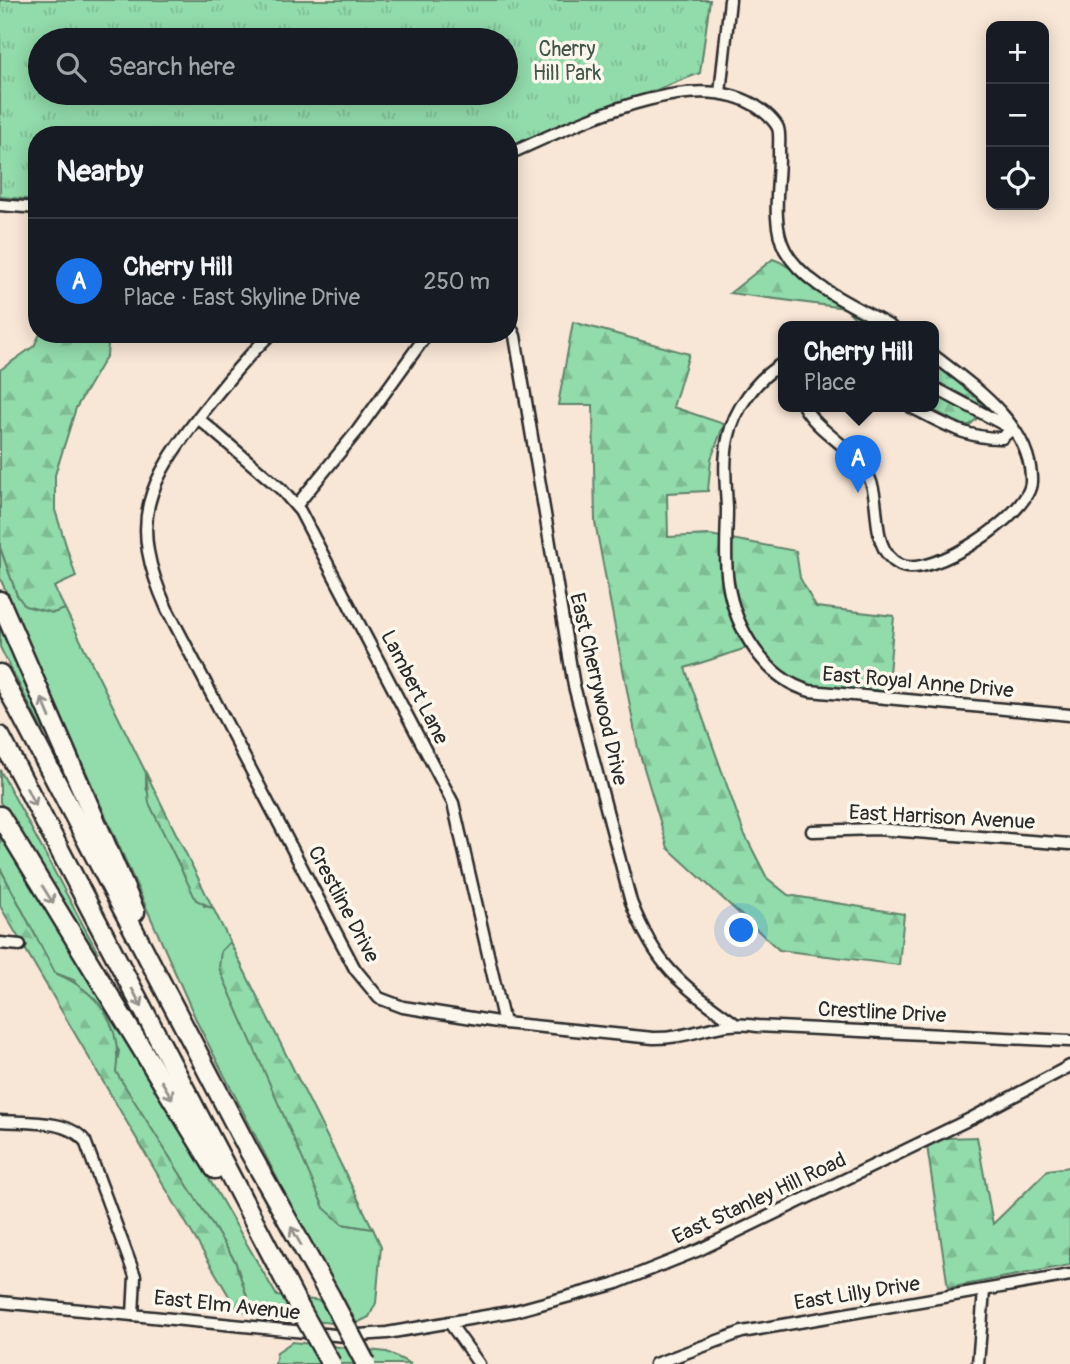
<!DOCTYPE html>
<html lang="en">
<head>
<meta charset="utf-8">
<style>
	:root { --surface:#171b24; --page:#20242c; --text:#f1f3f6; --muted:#9ea1a6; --line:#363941; --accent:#1a73e8 }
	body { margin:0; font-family:Pangolin,sans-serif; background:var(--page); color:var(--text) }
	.controls { position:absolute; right:21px; top:21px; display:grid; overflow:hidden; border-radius:14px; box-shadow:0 4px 18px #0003 }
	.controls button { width:63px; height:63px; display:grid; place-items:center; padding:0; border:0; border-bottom:2px solid var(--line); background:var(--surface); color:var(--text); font:35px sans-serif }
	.you { position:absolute; left:742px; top:931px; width:24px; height:24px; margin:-18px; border:5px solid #fff; border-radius:50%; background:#1a73e8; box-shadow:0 0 0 10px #1a73e833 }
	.badge { display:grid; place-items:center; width:46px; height:46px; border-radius:50%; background:var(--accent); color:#fff; font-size:23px; font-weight:700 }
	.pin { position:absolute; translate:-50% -58px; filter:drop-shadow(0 2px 4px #0008) }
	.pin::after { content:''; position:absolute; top:37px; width:24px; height:21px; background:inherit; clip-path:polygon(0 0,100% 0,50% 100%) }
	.popup { position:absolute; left:778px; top:321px; width:161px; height:91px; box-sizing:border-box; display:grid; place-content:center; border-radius:14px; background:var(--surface); filter:drop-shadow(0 2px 5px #0005); font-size:23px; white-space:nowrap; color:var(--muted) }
	.popup b { font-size:26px; color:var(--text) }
	.popup::after { content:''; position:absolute; left:50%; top:100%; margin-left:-14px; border:14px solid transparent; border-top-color:var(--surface) }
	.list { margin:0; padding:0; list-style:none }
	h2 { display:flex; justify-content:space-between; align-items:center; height:91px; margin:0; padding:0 28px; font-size:30px }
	h2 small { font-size:23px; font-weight:400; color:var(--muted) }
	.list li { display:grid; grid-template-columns:46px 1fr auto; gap:21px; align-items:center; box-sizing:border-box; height:126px; padding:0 28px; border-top:2px solid var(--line) }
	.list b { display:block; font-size:26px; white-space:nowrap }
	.list p { margin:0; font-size:23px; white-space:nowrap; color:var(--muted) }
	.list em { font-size:23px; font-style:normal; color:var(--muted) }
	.icon { flex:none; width:38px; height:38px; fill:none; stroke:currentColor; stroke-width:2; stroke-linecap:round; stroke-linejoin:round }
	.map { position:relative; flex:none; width:1070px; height:1364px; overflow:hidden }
	.search { position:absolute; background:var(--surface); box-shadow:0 4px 18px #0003; left:28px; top:28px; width:490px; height:77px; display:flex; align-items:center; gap:18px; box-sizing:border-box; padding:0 24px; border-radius:38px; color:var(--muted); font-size:26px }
	.panel { position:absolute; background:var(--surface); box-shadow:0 4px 18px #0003; left:28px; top:126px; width:490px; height:217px; border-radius:28px }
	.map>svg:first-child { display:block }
</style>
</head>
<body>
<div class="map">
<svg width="1070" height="1364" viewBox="0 0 1070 1364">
	<defs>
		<pattern id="forest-firs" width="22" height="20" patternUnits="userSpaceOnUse" patternTransform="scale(1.75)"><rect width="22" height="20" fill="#92dbab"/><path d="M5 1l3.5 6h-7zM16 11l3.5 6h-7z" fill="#7ebc93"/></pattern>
		<pattern id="park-tufts" width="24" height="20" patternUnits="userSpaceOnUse" patternTransform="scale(1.75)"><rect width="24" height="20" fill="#92dbab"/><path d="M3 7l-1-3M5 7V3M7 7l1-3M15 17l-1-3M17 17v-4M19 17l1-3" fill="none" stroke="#7ebc93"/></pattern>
	</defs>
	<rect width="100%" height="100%" fill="#f8e6d6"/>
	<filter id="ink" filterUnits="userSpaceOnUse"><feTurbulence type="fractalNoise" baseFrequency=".0143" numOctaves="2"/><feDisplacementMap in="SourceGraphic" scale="14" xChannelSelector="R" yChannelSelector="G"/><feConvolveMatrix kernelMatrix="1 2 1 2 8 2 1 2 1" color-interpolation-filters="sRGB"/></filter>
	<g filter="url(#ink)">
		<g fill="#92dbab" stroke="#5e836b" stroke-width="2">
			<polygon points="0,547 17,595 53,613 65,609 146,773 146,788 204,906 213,908 230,942 221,951 342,1224 373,1229 381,1246 376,1303 369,1317 353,1325 253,1315 235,1261 115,1072 119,1051 74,980 55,973 0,868 0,828 124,1032 277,1296 341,1303 198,1024 0,578"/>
			<polygon points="0,620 50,737 41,728 0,647"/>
			<polygon points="0,770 98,953 89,946 0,802"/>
			<polygon points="292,1342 387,1352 411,1364 275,1364 277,1352"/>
		</g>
		<g fill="url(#forest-firs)" stroke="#5e836b" stroke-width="2">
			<polygon points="773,259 780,262 883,327 864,327 845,308 730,293"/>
			<path d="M573,322L689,354L673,407L724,424L711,459L708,491L667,493L668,537L710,535L796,551L800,578L816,607L894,616L887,696C836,691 787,693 756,645L685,668L744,833L767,878L788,895L904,914L899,965L779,950L668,848L638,748L595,522L593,405H558Z"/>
			<polygon points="40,334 109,334 107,355 76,408 55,475 55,510 76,577 54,587 65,609 53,613 25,606 17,595 0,547 0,370 34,346"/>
			<polygon points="933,360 957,376 988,408 970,425 963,425 926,407 933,407"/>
			<polygon points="146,773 213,908 196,900 149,803"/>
			<path d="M0,868L55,973C98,991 123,1024 116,1072L235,1261L253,1315L236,1308L0,906Z"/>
			<polygon points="230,942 373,1229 342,1224 324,1208 219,968 221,951"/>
			<polygon points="977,1137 993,1224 1048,1170 1070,1167 1070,1265 948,1288 927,1146 946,1138"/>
		</g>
		<path fill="url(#park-tufts)" stroke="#5e836b" stroke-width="2" fill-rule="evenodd" d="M0,0H710L700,73L509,147V135H37V200L0,197ZM40,40H506V93H40Z"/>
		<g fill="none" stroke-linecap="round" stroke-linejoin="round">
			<defs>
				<g id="street">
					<polyline points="720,93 730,0"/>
					<path d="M509,154C573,126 696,62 760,109C766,113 775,121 778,128C780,134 779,143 779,150C780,180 770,222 785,250C805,287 857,306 891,327"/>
					<polyline points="0,205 37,208"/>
					<path d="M509,323L515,336L574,686L631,902C656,966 679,983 733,1022"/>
					<path d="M271,334C246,357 225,384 204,410C147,483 127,520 167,609L355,969L379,998L403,1007L504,1023L653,1038C693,1039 717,1019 757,1026L1070,1041"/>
					<path d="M783,363C757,378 734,409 728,439C723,461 726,486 727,508C727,533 724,558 728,583C735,628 765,679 810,691L1070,715"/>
					<polyline points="933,387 1012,429"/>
					<path d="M804,407C821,436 859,449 871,482C881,508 870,550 900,565C931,580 1030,514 1031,482C1033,426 972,385 933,355"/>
					<path d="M911,407C942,423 967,439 1002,438L1012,429"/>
					<polyline points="198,418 281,489 300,511 453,803 504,1023"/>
					<polyline points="296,506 358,430 427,334"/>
					<polyline points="812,831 877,829 1070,844"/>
					<polyline points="0,943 20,945"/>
					<path d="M0,1121C26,1123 68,1119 85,1141L135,1276L133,1315"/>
					<polyline points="0,1302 345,1336 387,1333 515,1311 614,1284 699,1250 972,1118 1070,1066"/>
					<polyline points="449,1322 479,1364"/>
					<polyline points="655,1364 742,1332 1070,1275"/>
					<polyline points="978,1364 984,1291"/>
				</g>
				<g id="highway">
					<polyline points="0,601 135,912"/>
					<polyline points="0,674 249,1151 330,1296"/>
					<polyline points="0,736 298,1305"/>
					<polyline points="0,816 215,1169"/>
				</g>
			</defs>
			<use href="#street" stroke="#2b2b2b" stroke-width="15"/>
			<use href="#highway" stroke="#2b2b2b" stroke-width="23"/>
			<use href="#street" stroke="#fbf7ec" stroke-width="10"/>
			<use href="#highway" stroke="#fbf7ec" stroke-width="18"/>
			<defs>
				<g id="highway-bridge">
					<polyline points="330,1296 366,1364"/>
					<polyline points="298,1305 331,1364"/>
				</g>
			</defs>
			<use href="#highway-bridge" stroke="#2b2b2b" stroke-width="23" stroke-linecap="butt"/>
			<use href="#highway-bridge" stroke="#fbf7ec" stroke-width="18"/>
		</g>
		<defs><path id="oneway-shaft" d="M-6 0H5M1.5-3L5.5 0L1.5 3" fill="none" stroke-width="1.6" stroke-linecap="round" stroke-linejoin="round" transform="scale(1.75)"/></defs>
		<g stroke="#93918c">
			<use href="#oneway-shaft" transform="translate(46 708) rotate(-113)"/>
			<use href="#oneway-shaft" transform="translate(31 797) rotate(63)"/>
			<use href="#oneway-shaft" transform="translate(48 895) rotate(58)"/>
			<use href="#oneway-shaft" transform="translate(137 998) rotate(62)"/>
			<use href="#oneway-shaft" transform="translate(167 1090) rotate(59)"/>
			<use href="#oneway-shaft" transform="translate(296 1236) rotate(-119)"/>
		</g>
	</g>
	<g text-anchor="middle" stroke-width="7" stroke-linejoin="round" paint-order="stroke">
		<g font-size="21" fill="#45574b" stroke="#fbf7ec">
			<text x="567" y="56">Cherry<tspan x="567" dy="24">Hill Park</tspan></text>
		</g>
		<g font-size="21" fill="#2b2b2b" stroke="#fbf7ec">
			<text transform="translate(918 682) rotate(5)" y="7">East Royal Anne Drive</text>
			<text transform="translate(415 687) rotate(63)" y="7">Lambert Lane</text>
			<text transform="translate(599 689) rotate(77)" y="7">East Cherrywood Drive</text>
			<text transform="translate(942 817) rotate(3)" y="7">East Harrison Avenue</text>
			<text transform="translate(344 904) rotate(62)" y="7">Crestline Drive</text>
			<text transform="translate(882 1012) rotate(3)" y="7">Crestline Drive</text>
			<text transform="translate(759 1198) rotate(-25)" y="7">East Stanley Hill Road</text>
			<text transform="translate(857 1293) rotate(-9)" y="7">East Lilly Drive</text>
			<text transform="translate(227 1305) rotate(6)" y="7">East Elm Avenue</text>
		</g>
	</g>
</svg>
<div class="controls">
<button>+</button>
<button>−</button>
<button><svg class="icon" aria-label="locate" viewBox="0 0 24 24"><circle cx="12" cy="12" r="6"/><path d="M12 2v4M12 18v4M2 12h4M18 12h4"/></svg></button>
</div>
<div class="you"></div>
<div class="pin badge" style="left:858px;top:493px">A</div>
<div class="popup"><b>Cherry Hill</b>Place</div>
<div class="search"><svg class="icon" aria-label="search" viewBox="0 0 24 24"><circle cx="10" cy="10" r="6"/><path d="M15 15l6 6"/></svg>Search here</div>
<section class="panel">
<h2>Nearby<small></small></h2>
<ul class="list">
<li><span class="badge">A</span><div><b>Cherry Hill</b><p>Place · East Skyline Drive</p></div><em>250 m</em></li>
</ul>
</section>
</div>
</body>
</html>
